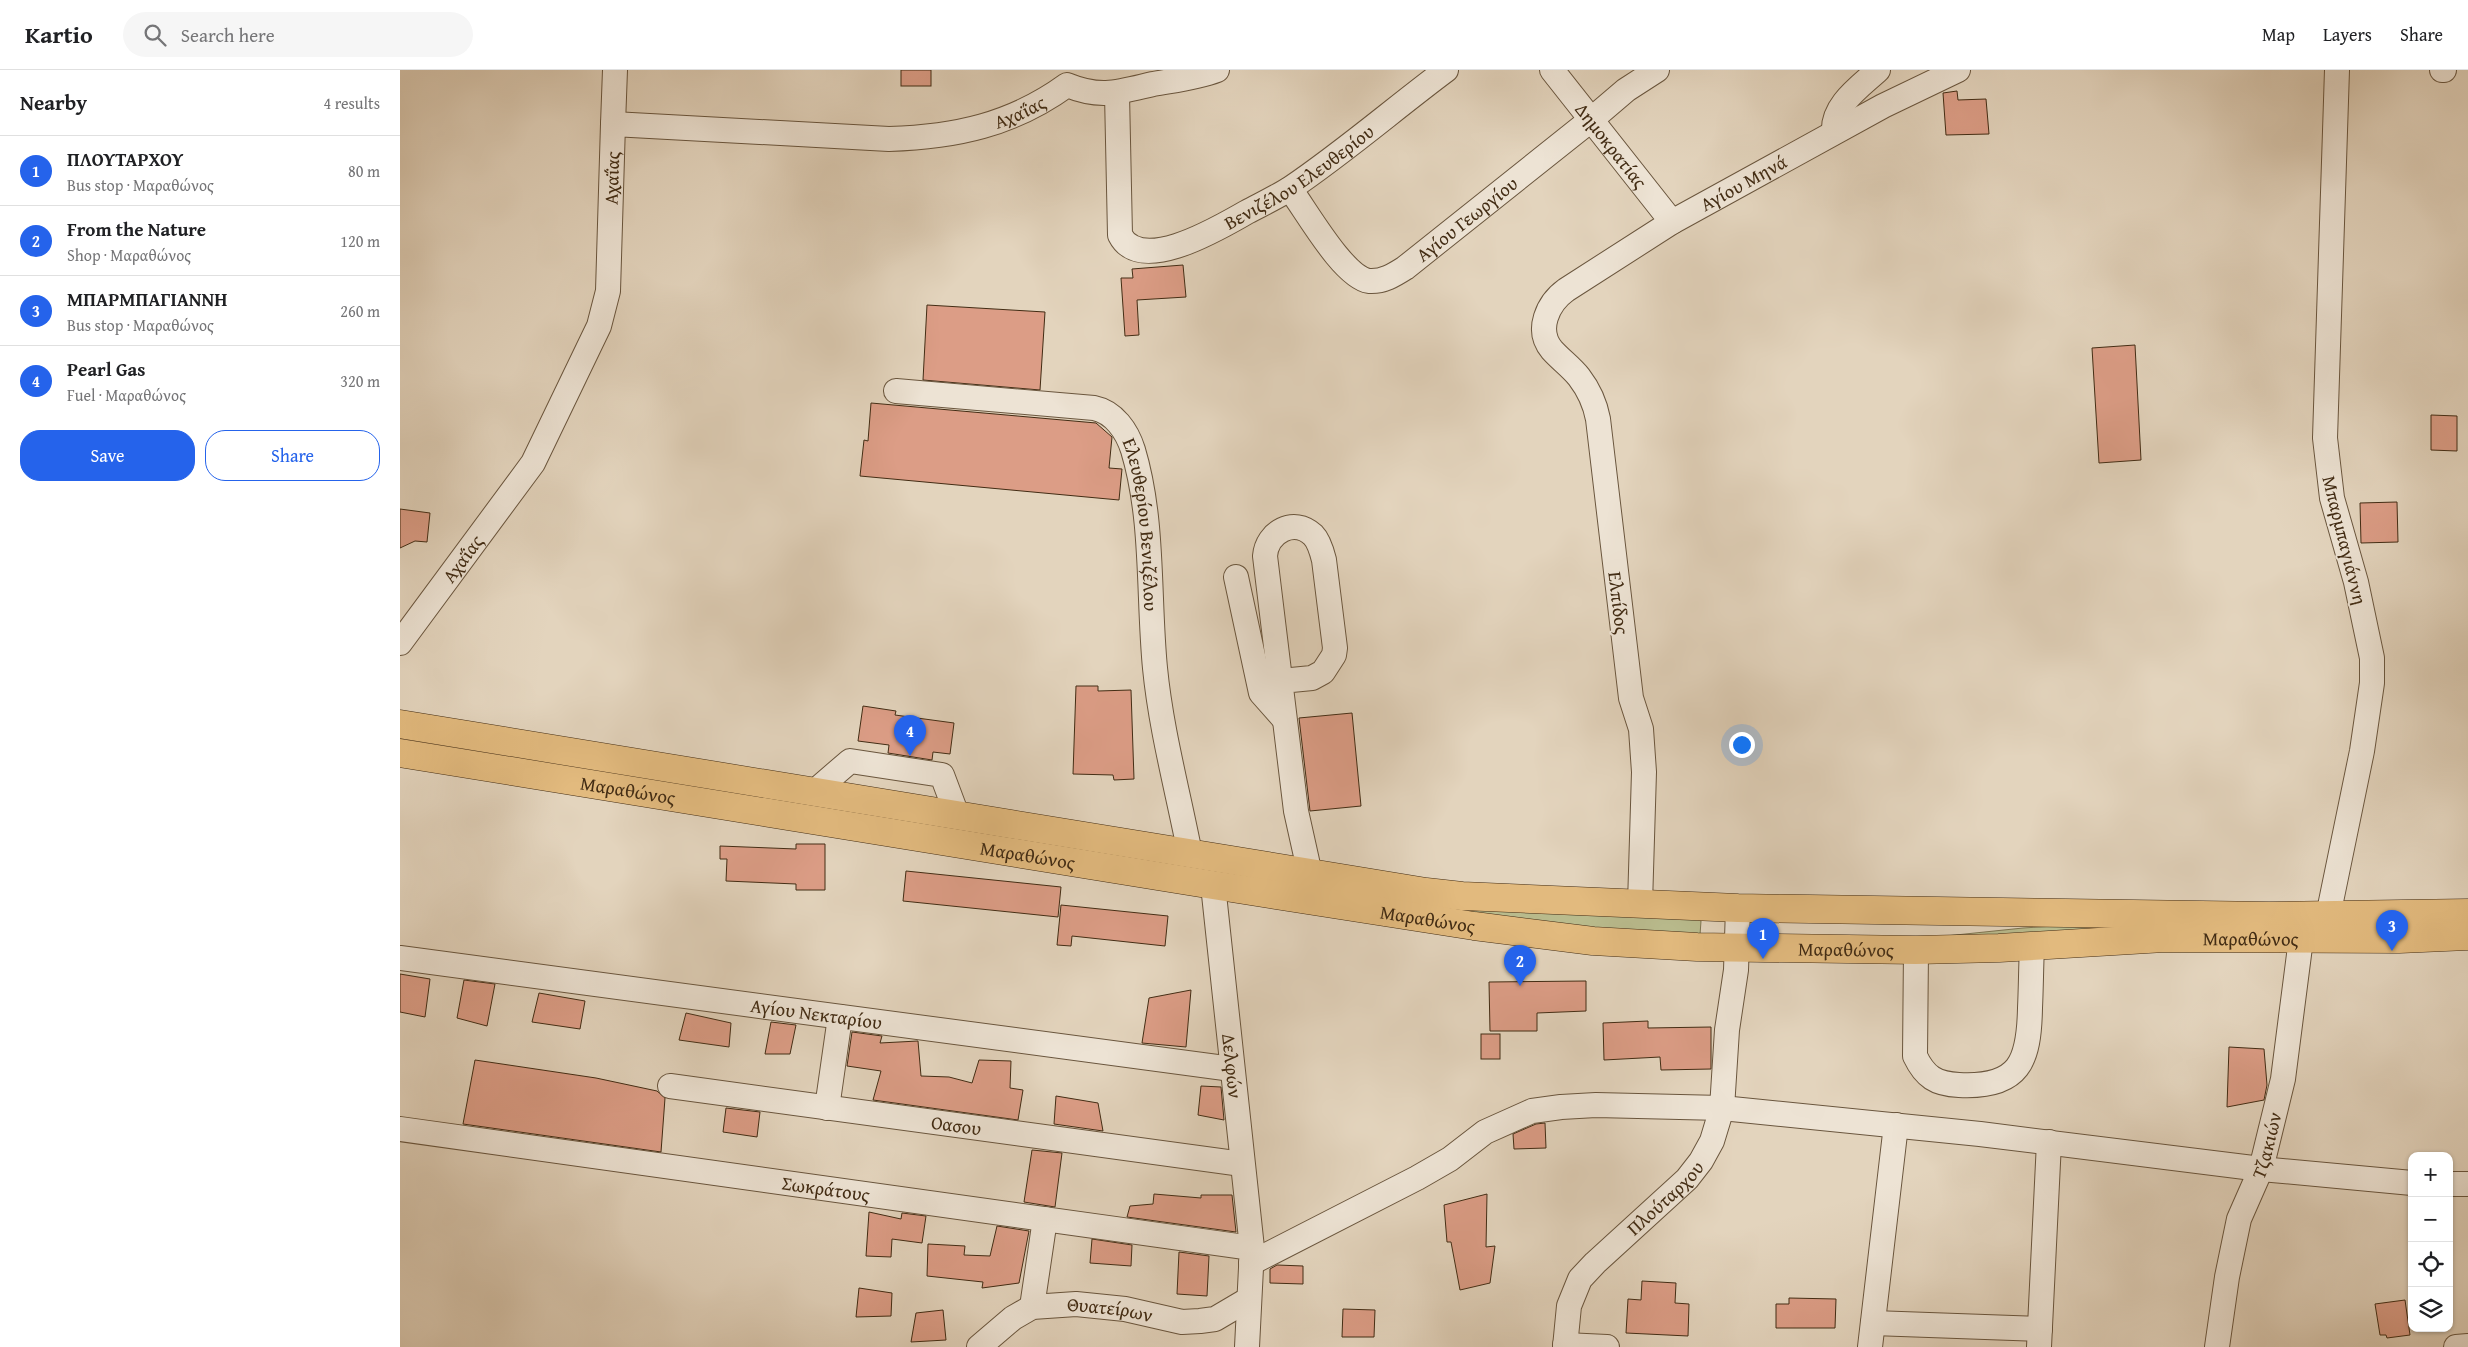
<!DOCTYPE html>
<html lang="en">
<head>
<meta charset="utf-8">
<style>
	:root { --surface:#fff; --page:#f6f6f6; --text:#202124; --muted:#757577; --line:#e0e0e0; --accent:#2563eb }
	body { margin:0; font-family:"Gentium Book Plus",serif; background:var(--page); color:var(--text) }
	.controls { position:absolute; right:15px; bottom:15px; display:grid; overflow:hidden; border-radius:10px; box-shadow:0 1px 4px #0004 }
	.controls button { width:45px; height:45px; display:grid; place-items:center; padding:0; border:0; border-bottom:1px solid var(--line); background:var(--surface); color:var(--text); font:25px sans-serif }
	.you { position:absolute; left:1341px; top:674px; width:18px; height:18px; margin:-12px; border:4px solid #fff; border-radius:50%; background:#1a73e8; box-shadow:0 0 0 8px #1a73e833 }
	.badge { display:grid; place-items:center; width:32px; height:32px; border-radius:50%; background:var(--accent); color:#fff; font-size:16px; font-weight:700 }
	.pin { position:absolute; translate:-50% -41px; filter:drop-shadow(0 1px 2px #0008) }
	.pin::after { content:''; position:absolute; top:26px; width:18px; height:15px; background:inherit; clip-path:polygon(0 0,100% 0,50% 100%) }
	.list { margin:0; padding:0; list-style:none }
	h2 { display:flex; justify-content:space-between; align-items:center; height:65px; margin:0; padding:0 20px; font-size:21px }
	h2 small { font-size:16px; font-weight:400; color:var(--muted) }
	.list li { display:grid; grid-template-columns:32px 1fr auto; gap:15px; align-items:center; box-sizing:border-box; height:70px; padding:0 20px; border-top:1px solid var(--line) }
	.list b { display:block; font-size:19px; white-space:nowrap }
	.list p { margin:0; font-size:16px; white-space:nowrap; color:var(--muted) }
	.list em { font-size:16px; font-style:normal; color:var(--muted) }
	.actions { display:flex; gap:10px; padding:15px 20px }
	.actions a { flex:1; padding:11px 0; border:1px solid var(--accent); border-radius:20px; text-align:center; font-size:18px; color:var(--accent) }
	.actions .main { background:var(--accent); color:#fff }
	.icon { flex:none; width:28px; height:28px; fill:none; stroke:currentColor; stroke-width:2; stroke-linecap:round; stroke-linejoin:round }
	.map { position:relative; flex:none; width:2068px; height:1277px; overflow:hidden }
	header { display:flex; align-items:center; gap:30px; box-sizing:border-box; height:70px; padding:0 25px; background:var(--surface); border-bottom:1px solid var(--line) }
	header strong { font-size:24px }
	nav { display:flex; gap:28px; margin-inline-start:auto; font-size:18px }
	.search { width:350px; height:45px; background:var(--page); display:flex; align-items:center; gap:12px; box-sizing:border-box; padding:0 18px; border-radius:28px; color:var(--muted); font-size:19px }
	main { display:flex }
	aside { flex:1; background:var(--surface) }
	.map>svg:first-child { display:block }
</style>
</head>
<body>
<header>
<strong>Kartio</strong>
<div class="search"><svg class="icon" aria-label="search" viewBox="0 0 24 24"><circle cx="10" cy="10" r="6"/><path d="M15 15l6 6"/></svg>Search here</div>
<nav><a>Map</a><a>Layers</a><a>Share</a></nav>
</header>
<main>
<aside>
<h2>Nearby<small>4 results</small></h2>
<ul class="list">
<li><span class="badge">1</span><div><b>ΠΛΟΥΤΑΡΧΟΥ</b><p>Bus stop · Μαραθώνος</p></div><em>80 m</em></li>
<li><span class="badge">2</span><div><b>From the Nature</b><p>Shop · Μαραθώνος</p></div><em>120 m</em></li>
<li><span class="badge">3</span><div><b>ΜΠΑΡΜΠΑΓΙΑΝΝΗ</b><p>Bus stop · Μαραθώνος</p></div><em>260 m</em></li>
<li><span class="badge">4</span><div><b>Pearl Gas</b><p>Fuel · Μαραθώνος</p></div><em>320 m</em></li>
</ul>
<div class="actions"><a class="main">Save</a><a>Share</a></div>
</aside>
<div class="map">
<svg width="2068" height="1277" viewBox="0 0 2068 1277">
	<rect width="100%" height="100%" fill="#e3d4bd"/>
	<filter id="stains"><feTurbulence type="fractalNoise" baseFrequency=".004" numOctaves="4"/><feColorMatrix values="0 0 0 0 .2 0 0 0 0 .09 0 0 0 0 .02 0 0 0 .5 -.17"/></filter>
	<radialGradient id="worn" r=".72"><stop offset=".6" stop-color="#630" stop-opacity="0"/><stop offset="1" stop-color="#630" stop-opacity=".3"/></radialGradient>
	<g fill="#b9bb8d" stroke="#7e7450">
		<polygon points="1021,832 1297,849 1301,851 1300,865 1239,864 1096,848"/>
		<polygon points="1687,854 1746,860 1546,866 1623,858"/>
	</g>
	<g fill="#dc9d86" stroke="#422c14">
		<rect x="501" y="0" width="30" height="16"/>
		<polygon points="1557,21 1558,30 1586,29 1589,64 1546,65 1543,23"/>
		<polygon points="783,195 786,227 737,230 739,265 725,266 721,208 733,208 732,199"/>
		<polygon points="527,235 645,242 640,320 523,310"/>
		<polygon points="1735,275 1741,390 1699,393 1692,278"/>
		<polygon points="471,333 696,353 712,367 709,398 722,399 719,430 460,406 464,370 468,371"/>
		<polygon points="2031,345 2057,346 2057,381 2031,380"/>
		<polygon points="1997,432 1998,472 1961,473 1960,433"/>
		<polygon points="0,439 30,443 27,472 15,471 0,478"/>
		<polygon points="676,616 698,616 698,621 731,620 734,709 714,710 713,705 673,704"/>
		<polygon points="463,636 496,641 495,645 554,653 550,684 533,682 532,690 488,683 489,675 458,671"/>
		<polygon points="952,643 961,736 910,741 899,648"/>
		<polygon points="396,774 425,774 425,820 396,820 396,814 326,811 327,789 320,789 320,776 396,779"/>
		<polygon points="506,801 661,817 658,847 503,831"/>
		<polygon points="661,835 768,846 765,876 672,866 671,876 657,875"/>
		<polygon points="0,904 30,909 25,947 0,942"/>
		<polygon points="64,910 95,914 87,956 57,948"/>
		<polygon points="1186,911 1186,941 1137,943 1137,961 1090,961 1089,912"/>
		<polygon points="791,920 786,977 742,973 749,928"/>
		<polygon points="139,923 185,931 180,959 132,952"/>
		<polygon points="286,943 331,953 329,977 279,970"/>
		<polygon points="1248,951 1248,958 1311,957 1311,999 1261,1000 1260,987 1204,990 1203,953"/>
		<polygon points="371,952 396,955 390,984 365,984"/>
		<polygon points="452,962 482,966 480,973 518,971 521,1006 549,1007 572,1013 579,990 611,991 610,1018 623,1020 618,1050 473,1030 481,1001 447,996"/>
		<rect x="1081" y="964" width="19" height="25"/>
		<polygon points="1829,977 1864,979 1867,1015 1864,1030 1827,1037"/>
		<polygon points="75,990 196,1008 257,1021 265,1028 261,1082 63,1054"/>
		<polygon points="801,1016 821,1017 824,1050 798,1045"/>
		<polygon points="656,1026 698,1033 703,1061 654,1054"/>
		<polygon points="326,1038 360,1042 357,1067 323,1062"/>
		<polygon points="1145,1053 1146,1078 1114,1079 1113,1064 1136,1054"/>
		<polygon points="632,1080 662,1083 655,1137 624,1132"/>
		<polygon points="754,1124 801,1128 801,1125 832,1125 836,1162 727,1147 730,1136 753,1134"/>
		<polygon points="1087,1124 1086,1177 1095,1176 1090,1213 1060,1220 1051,1172 1047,1172 1044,1135"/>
		<polygon points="469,1142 501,1149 502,1143 526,1146 522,1173 492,1169 491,1187 466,1186"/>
		<polygon points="597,1156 629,1161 619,1213 582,1218 583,1212 527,1206 528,1174 565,1176 564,1185 590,1186"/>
		<polygon points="692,1169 732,1175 731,1196 690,1193"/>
		<polygon points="779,1182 809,1186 807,1226 777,1224"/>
		<polygon points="877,1195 903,1196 903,1214 870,1213 870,1199"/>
		<polygon points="1242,1211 1276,1213 1275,1233 1289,1234 1288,1266 1226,1263 1228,1229 1241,1230"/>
		<polygon points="459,1218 492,1223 491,1246 456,1247"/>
		<polygon points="1389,1228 1436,1229 1435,1258 1376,1258 1376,1234 1389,1234"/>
		<polygon points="2005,1230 2010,1265 1987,1268 1986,1265 1980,1265 1975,1234"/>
		<polygon points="943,1239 975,1240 974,1267 942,1267"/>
		<polygon points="543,1240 546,1270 511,1272 516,1243"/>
	</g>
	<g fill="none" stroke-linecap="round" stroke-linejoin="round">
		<defs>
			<g id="minor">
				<path id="s1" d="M1152,0L1272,152"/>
				<polyline points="2042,0 2044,0"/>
				<path id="s2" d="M717,24L720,165C741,206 822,156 847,142C862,134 877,127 891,118C943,83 995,38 1046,0"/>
				<polyline points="213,54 215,0"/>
				<path d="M1434,62C1432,35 1461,16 1478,0"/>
				<path id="s3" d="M890,119C906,140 943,207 969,211C983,212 994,205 1005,198L1192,49L1226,20L1257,0"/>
				<path id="s4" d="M496,321L694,338C714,342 727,361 733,380C754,450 748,526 755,598C761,660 778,722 790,784"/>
				<polyline points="836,507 861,623 884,649"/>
				<path id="s5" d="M0,573L133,393L199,256L208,221L213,54L489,69C555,67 612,55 667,15C701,29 719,22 753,14C775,10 796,8 817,0"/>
				<path d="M881,611L912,608L923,602L934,585L935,578L924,490C922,482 919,471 913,465C894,447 867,462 865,486L896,741L910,804"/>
				<polyline points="414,722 450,691 542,705 557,745"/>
				<path id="s6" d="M813,815L852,1178L847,1277"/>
				<path id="s7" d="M1240,834L1244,702L1241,659L1231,628L1198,349C1195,333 1189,320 1179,307C1171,297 1161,290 1152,280C1135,260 1148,233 1166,220L1272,152L1483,36L1558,0"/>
				<polyline points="1928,846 1962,681 1972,613 1972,588 1956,512 1932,428 1925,368 1937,0"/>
				<path d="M1516,880L1515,986C1525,1007 1536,1014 1559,1015C1620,1018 1629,991 1630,938C1631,917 1631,897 1632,876"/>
				<path id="s8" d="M0,888L832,999"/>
				<path id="s9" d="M270,1016L842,1094"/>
				<polyline points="427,1038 440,947"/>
				<path id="s10" d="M0,1059L852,1178"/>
				<polyline points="2049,1114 2068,1114"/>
				<polyline points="851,1193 1017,1108 1050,1089 1085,1062 1132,1041 1161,1037 1196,1035 1322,1038 1580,1064 1861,1099 2012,1113"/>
				<polyline points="632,1237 645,1149"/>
				<polyline points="1473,1253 1640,1259"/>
				<polyline points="1165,1275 1207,1277"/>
				<path id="s11" d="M579,1277L613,1248L632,1237L676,1234L725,1239L782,1252L800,1251L815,1249L849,1229"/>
				<path id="s12" d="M1165,1277L1169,1236L1180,1209L1195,1193L1287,1109L1301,1091L1312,1071L1322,1038L1327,960L1336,900L1338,838"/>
				<polyline points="1470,1277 1496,1055"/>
				<polyline points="1639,1277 1649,1072"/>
				<path id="s13" d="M1817,1277L1827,1207L1839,1149L1861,1099L1883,1009L1901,869"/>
				<polyline points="2056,1277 2068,1276"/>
			</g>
			<g id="major">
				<polyline points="0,654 1026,822 1062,826 1338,838 1869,846 2068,843"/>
				<path id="s14" d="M0,683L813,815L1074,856L1193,871L1297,877L1516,880L1599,878L1764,868L1999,869L2068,866"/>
			</g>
		</defs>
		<use href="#minor" stroke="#6a563e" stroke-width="26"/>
		<use href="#major" stroke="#422c14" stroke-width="29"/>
		<use href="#minor" stroke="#ede3d4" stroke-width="24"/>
		<use href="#major" stroke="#e2ba7e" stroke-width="28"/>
	</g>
	<g text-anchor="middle" stroke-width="4" stroke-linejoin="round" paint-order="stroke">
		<g font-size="19" fill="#422c14" stroke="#ede3d4">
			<text dy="7" stroke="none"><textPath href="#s5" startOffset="990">Αχαΐας</textPath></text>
			<text dy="7" stroke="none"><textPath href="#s1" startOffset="96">Δημοκρατίας</textPath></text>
			<text dy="7" stroke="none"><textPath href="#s2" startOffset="345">Βενιζέλου Ελευθερίου</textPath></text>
			<text dy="7" stroke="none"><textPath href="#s5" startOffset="525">Αχαΐας</textPath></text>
			<text dy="7" stroke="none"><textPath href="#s7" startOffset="850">Αγίου Μηνά</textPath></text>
			<text dy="7" stroke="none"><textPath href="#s3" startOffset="241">Αγίου Γεωργίου</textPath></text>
			<text dy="7" stroke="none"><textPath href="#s4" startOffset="334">Ελευθερίου Βενιζέλου</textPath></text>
			<text transform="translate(1945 470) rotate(76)" y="7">Μπαρμπαγιάννη</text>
			<text dy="7" stroke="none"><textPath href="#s5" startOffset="105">Αχαΐας</textPath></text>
			<text transform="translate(1219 533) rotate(83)" y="7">Ελπίδος</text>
			<text dy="7" stroke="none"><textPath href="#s14" startOffset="231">Μαραθώνος</textPath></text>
			<text dy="7" stroke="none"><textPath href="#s14" startOffset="636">Μαραθώνος</textPath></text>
			<text dy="7" stroke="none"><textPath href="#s14" startOffset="1041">Μαραθώνος</textPath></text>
			<text dy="7" stroke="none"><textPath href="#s14" startOffset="1866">Μαραθώνος</textPath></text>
			<text dy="7" stroke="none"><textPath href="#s14" startOffset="1461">Μαραθώνος</textPath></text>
			<text dy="7" stroke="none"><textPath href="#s8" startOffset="420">Αγίου Νεκταρίου</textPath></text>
			<text dy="7" stroke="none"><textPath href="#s6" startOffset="182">Δελφών</textPath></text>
			<text dy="7" stroke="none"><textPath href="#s9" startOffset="289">Οασου</textPath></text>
			<text dy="7" stroke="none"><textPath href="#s13" startOffset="209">Τζακιών</textPath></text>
			<text dy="7" stroke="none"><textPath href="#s10" startOffset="430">Σωκράτους</textPath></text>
			<text dy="7" stroke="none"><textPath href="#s12" startOffset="188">Πλούταρχου</textPath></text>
			<text dy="7" stroke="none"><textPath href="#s11" startOffset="145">Θυατείρων</textPath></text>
		</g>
	</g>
	<rect width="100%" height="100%" filter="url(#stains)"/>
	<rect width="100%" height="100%" fill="url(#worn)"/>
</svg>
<div class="controls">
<button>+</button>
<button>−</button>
<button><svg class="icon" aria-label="locate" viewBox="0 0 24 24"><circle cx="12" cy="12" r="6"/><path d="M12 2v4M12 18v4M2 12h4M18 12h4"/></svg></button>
<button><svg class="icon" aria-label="layers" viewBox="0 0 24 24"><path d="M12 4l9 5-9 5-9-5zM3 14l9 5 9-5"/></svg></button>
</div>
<div class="you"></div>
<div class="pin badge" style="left:1363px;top:889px">1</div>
<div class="pin badge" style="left:1120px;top:916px">2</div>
<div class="pin badge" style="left:1992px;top:881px">3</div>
<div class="pin badge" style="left:510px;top:686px">4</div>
</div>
</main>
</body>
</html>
